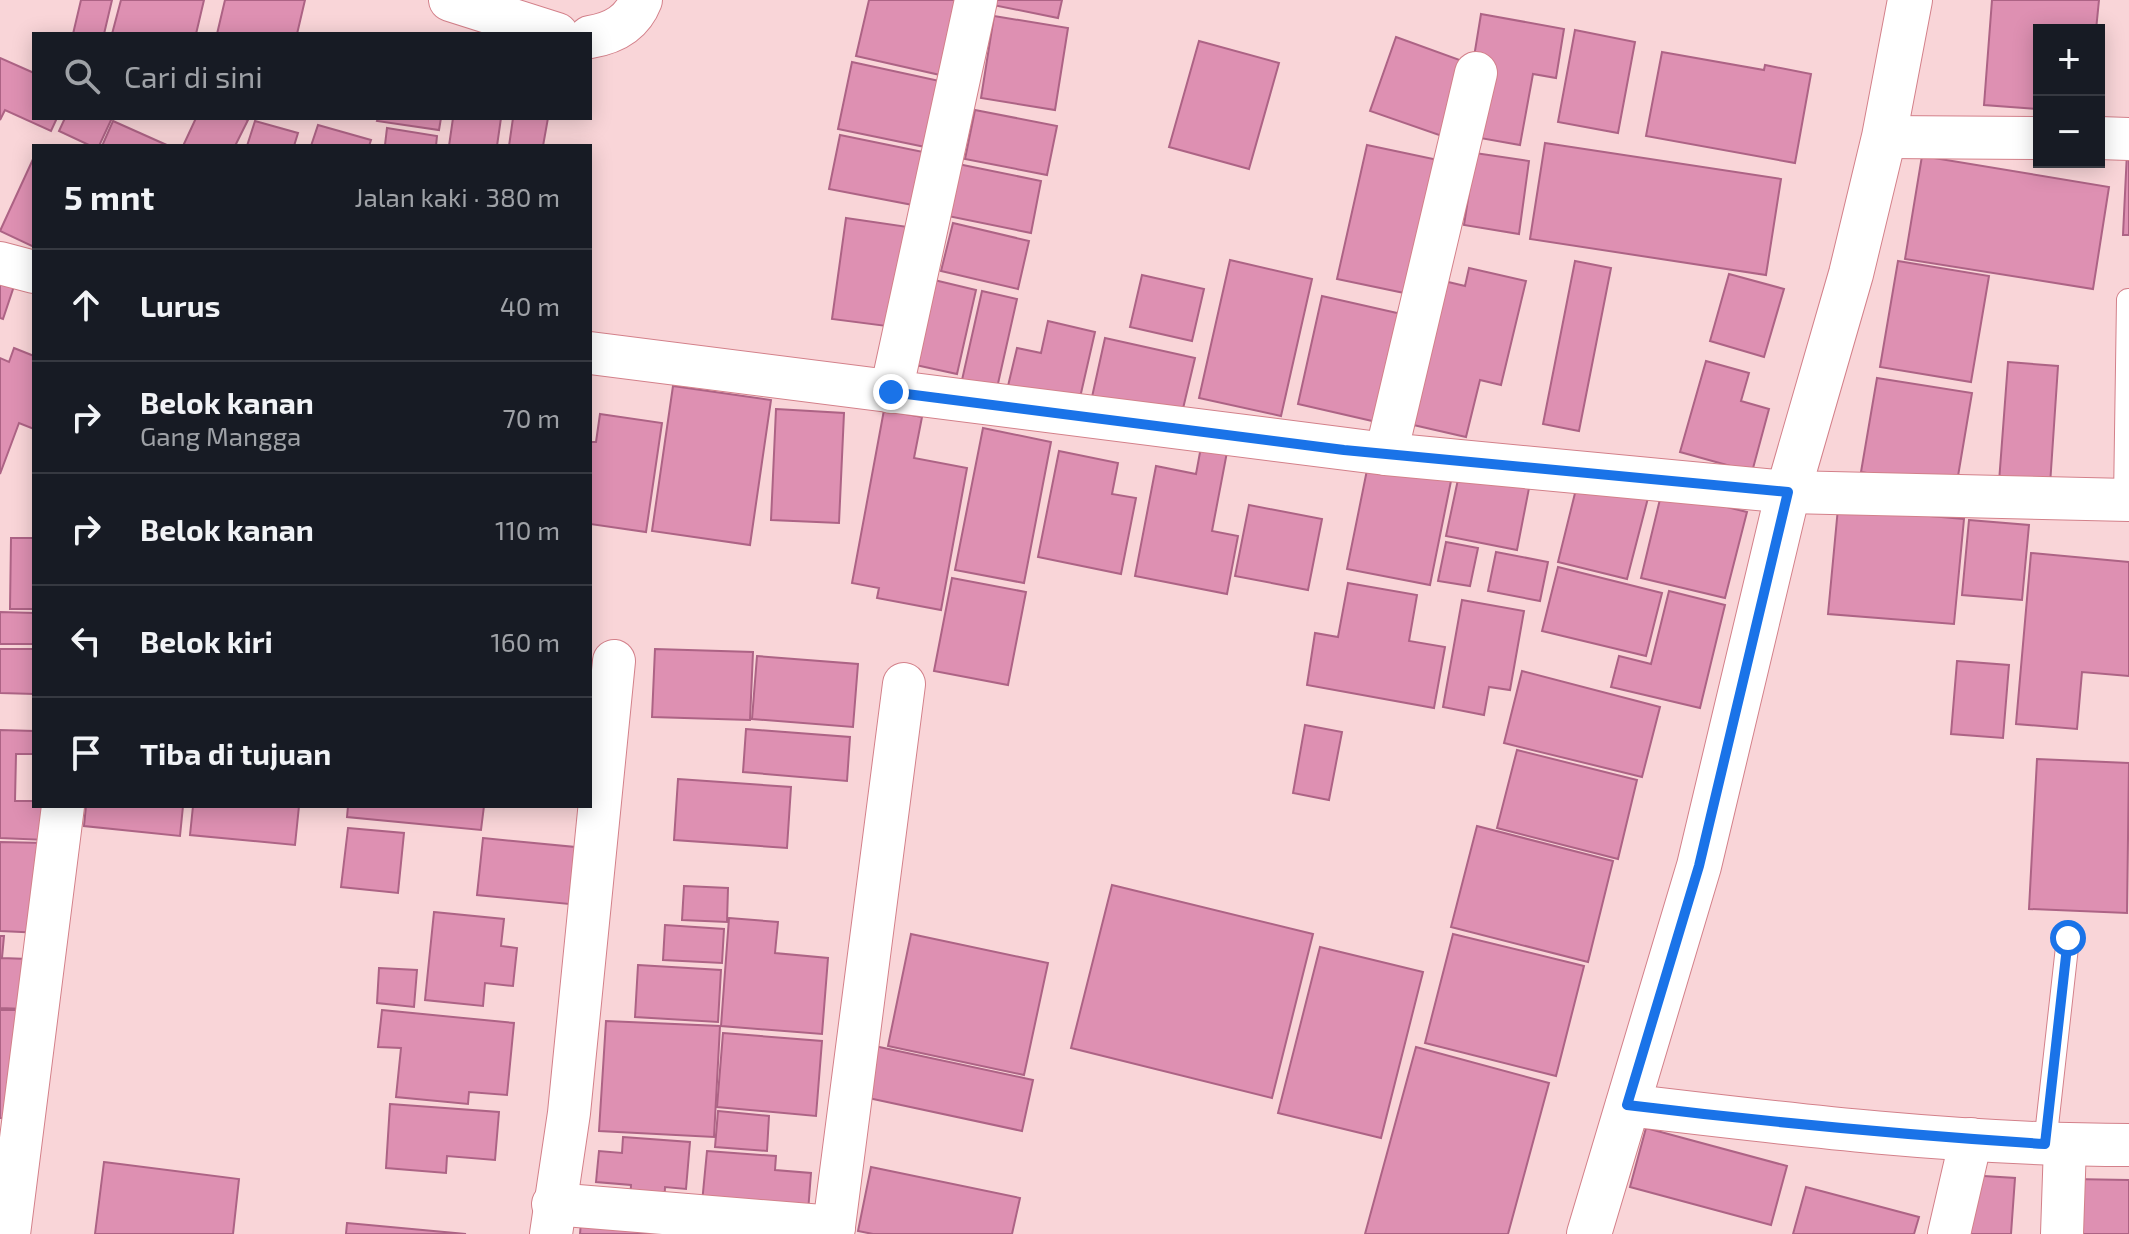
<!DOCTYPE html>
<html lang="id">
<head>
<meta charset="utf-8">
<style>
	:root { --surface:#171b24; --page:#242831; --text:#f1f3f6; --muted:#9ea1a6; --line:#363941 }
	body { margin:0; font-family:"Exo 2",sans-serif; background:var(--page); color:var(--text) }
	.controls { position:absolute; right:24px; top:24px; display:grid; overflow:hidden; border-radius:0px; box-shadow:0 4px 20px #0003 }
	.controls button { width:72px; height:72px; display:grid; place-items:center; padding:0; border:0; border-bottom:2px solid var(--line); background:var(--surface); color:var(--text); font:40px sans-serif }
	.stop { position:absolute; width:24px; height:24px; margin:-18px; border:6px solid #1a73e8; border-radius:50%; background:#fff }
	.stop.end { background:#1a73e8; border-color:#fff; box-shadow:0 2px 8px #0008 }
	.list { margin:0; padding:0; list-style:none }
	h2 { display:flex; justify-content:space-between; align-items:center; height:104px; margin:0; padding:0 32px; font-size:34px }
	h2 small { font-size:26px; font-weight:400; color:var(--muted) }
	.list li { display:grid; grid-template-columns:52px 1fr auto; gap:24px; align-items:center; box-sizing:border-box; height:112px; padding:0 32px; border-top:2px solid var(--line) }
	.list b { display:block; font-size:30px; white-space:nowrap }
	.list p { margin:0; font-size:26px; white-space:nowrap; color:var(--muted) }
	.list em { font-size:26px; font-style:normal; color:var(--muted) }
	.icon { flex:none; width:44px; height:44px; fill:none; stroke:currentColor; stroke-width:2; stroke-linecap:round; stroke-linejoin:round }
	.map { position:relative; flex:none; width:2129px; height:1234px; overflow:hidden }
	.search { position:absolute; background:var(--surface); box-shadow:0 4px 20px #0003; left:32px; top:32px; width:560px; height:88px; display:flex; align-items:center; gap:20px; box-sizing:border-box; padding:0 28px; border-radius:0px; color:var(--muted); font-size:30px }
	.panel { position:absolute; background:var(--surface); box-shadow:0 4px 20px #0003; left:32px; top:144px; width:560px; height:664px; border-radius:0px }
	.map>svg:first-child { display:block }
</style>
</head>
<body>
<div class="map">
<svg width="2129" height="1234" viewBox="0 0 2129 1234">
	<rect width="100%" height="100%" fill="#f9d5d8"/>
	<g fill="#de90b2" stroke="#ad6385" stroke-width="2">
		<polygon points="81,0 112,0 104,34 73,34"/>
		<polygon points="121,0 204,0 196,34 112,34"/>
		<polygon points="225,0 305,0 297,34 217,34"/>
		<polygon points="869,0 957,0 940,75 856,56"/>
		<polygon points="983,0 1062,0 1058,18 983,3"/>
		<polygon points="1992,0 2099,0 2096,30 2039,30 2039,109 1984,105"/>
		<polygon points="1481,14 1564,29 1556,78 1533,74 1520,145 1480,138 1473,63"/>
		<polygon points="994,16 1068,28 1055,110 981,98"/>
		<polygon points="1575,30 1635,42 1618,133 1558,122"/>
		<polygon points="1396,37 1468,63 1442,136 1370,111"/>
		<polygon points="1199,41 1279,63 1249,169 1169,147"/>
		<polygon points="1662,52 1764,70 1765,65 1811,74 1795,163 1646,136"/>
		<polygon points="0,58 34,73 34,118 57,118 51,131 5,110 0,120"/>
		<polygon points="852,62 944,82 930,148 838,129"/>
		<polygon points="975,110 1057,126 1047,175 965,159"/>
		<polygon points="65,118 112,118 99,146 91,146 59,131"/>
		<polygon points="196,118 243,118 248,120 235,146 183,146"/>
		<polygon points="378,118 441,118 439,130 377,121"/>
		<polygon points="453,118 501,118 497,146 449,146"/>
		<polygon points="513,118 548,118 543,146 509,146"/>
		<polygon points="113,121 169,146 102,146"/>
		<polygon points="255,121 298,133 294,146 247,146"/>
		<polygon points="318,125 371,140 369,146 311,146"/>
		<polygon points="387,128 437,136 436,146 385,145"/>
		<polygon points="840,135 928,153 918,206 829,189"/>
		<polygon points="1545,143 1781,179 1766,275 1530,239"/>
		<polygon points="1367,145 1438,160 1409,294 1337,279"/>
		<polygon points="2127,152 2129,152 2129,235 2123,235"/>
		<polygon points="1475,153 1529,161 1519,234 1464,225"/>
		<polygon points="1922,156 2109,187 2093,289 1905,259"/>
		<polygon points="34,157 34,247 0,231"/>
		<polygon points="958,164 1041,181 1031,233 948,216"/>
		<polygon points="846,218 908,227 894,327 832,319"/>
		<polygon points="953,223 1029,241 1018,289 941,271"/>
		<polygon points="1230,260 1312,279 1281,416 1199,398"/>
		<polygon points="1575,261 1611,268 1579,431 1543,424"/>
		<polygon points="1898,261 1989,276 1971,382 1880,367"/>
		<polygon points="1469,268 1526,281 1501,385 1480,380 1466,437 1409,424 1444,281 1465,286"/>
		<polygon points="1729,274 1784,289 1764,357 1710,341"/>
		<polygon points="1142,275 1204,289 1192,341 1130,327"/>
		<polygon points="930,279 976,290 957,374 911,364"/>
		<polygon points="0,281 14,286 3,319 0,318"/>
		<polygon points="982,291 1017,299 997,388 962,380"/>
		<polygon points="1322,296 1406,315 1381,423 1298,404"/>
		<polygon points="1048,321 1095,332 1079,402 1008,386 1017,348 1041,353"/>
		<polygon points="1105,338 1195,358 1181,417 1092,397"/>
		<polygon points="14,348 34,356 34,429 19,423 0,474 0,358 9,362"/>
		<polygon points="1706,361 1749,373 1741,401 1769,409 1752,472 1680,452"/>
		<polygon points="2008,362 2058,366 2050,485 1999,482"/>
		<polygon points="1877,378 1972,393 1956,488 1861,472"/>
		<polygon points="673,386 771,400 750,545 652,531"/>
		<polygon points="776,409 844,413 839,523 771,520"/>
		<polygon points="884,410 922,417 914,458 967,468 941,610 877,598 879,588 852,583"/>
		<polygon points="600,414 662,423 646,532 590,524 590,442 596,442"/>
		<polygon points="983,428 1051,442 1024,583 955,570"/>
		<polygon points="1201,447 1227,452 1212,531 1238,536 1227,594 1135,576 1156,466 1196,474"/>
		<polygon points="1059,451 1118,463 1112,494 1136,498 1121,574 1038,557"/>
		<polygon points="1368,465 1451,481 1430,585 1347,569"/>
		<polygon points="1460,470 1530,483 1517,550 1446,536"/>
		<polygon points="1578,481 1648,498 1627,579 1558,562"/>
		<polygon points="1662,491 1747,512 1725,598 1641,578"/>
		<polygon points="1249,505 1322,519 1308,590 1235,576"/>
		<polygon points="1838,508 1964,519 1954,624 1828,614"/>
		<polygon points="1969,520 2029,525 2022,600 1962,595"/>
		<polygon points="11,538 34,538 34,609 10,609"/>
		<polygon points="1446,542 1478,548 1470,586 1438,581"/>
		<polygon points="1496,552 1548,562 1540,601 1488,591"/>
		<polygon points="2031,553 2129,562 2129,676 2082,672 2077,729 2016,724"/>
		<polygon points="1558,567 1662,593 1646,656 1542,631"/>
		<polygon points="952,578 1026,592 1008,685 934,671"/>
		<polygon points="1348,583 1417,595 1409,641 1445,647 1434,708 1307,685 1315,633 1338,637"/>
		<polygon points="1669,591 1725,605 1700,708 1611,687 1619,656 1651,664"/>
		<polygon points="1462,600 1524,611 1510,690 1489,687 1484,715 1443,707"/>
		<polygon points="0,612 34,613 34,644 0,644"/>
		<polygon points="0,649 34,649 34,694 0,693"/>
		<polygon points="655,649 753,652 750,720 652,717"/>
		<polygon points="757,656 858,664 853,727 752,719"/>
		<polygon points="1957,661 2009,665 2003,738 1951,734"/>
		<polygon points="1522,671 1660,707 1642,777 1504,743"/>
		<polygon points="1305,725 1342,732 1329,800 1293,793"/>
		<polygon points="746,729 850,737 847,781 743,772"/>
		<polygon points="0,730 34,731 34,754 16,754 15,801 34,801 34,806 47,806 46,840 0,838"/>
		<polygon points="1517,750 1637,780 1618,859 1497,828"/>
		<polygon points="2037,759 2129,763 2127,913 2029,909"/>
		<polygon points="678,779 791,787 787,848 674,840"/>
		<polygon points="86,806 183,806 180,836 84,826"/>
		<polygon points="193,806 299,806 295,845 190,835"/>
		<polygon points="348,806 484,806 481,830 347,817"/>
		<polygon points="1477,826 1613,861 1588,962 1451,927"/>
		<polygon points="348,828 404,833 398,893 341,887"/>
		<polygon points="483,838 575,847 569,904 477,895"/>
		<polygon points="0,842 45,843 42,933 0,931"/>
		<polygon points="1112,885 1313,934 1272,1098 1071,1048"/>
		<polygon points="684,886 728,888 727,922 682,920"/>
		<polygon points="434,912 504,919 501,946 517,948 513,986 485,983 483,1006 425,1000"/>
		<polygon points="729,918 778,922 775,953 828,958 822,1034 721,1026"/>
		<polygon points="665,925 724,929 722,963 663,960"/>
		<polygon points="911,934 1048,963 1024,1075 888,1046"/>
		<polygon points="1453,934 1584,966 1556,1076 1425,1043"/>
		<polygon points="0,936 4,936 2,958 28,959 25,1009 0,1008"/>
		<polygon points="1320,947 1423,972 1381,1138 1278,1113"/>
		<polygon points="638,965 721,970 718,1022 635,1017"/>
		<polygon points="379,968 417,970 414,1007 377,1003"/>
		<polygon points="0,1010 21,1010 18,1119 0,1118"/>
		<polygon points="382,1010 514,1023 507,1095 469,1092 468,1104 396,1097 401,1048 378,1047"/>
		<polygon points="606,1021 720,1026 714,1137 599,1131"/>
		<polygon points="723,1033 822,1041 816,1116 717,1107"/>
		<polygon points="870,1045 1033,1080 1022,1131 859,1096"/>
		<polygon points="1416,1047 1549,1083 1508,1234 1365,1234"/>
		<polygon points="390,1104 499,1112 495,1160 447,1156 446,1173 386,1168"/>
		<polygon points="718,1111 769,1116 767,1151 715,1147"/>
		<polygon points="1646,1128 1787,1166 1771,1225 1630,1187"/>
		<polygon points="623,1137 690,1142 686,1189 665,1187 664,1208 630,1205 631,1185 596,1182 599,1151 622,1153"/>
		<polygon points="707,1151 776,1156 775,1170 811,1173 808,1212 702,1203"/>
		<polygon points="104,1162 239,1179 233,1234 95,1234"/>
		<polygon points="871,1167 1020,1198 1012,1234 873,1234 858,1231"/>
		<polygon points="1968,1175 2015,1178 2011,1234 1964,1234"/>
		<polygon points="2071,1179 2129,1180 2129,1234 2070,1234"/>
		<polygon points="1806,1187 1919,1217 1914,1234 1793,1234"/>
		<polygon points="582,1210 656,1217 655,1234 580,1234"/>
		<polygon points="347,1223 466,1234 346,1234"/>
	</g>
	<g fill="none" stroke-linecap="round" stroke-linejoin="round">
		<defs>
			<g id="lane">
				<polyline points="2125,500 2128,300"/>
				<polyline points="2045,1144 2068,938"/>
			</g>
			<g id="street">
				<polyline points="450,0 557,34"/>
				<path d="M590,37C614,33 632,23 641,0"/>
				<polyline points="1884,137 2039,138"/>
				<polyline points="2099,138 2129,139"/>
				<polyline points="0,263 34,272"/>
				<polyline points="590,353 1386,454 1788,492 2129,500"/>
				<polyline points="891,392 976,0"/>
				<polyline points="1386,454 1476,73"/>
				<path d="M1627,1105C1794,1125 1961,1145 2129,1145"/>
				<polyline points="553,1204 834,1227"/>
				<polyline points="9,1234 63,806"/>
				<polyline points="551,1234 569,1113 614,661"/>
				<polyline points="833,1234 904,684"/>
				<polyline points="1949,1234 1971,1139"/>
				<polyline points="2062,1234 2065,1145"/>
			</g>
			<polyline id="secondary" points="1589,1234 1699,866 1788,492 1851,274 1884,137 1910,0"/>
		</defs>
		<use href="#lane" stroke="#d3808a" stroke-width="24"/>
		<use href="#street" stroke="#d3808a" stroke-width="44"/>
		<use href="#secondary" stroke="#d3808a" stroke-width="46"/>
		<use href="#lane" stroke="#fff" stroke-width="22"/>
		<use href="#street" stroke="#fff" stroke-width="42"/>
		<use href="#secondary" stroke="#fff" stroke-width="44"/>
	</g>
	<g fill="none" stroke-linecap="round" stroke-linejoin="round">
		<path stroke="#1a73e8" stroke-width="10" d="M891,392L1344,450L1788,492L1699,866L1627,1105C1766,1122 1905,1135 2045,1144L2068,938"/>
	</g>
</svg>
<div class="controls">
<button>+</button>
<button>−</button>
</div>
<div class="stop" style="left:2068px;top:938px"></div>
<div class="stop end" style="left:891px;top:392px"></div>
<div class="search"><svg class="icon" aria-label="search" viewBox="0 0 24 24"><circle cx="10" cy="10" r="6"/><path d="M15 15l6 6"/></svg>Cari di sini</div>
<section class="panel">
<h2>5 mnt<small>Jalan kaki · 380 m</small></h2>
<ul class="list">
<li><svg class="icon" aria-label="ahead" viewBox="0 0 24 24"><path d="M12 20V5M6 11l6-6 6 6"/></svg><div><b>Lurus</b></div><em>40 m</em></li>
<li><svg class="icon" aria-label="right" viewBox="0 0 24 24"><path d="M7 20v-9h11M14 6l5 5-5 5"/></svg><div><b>Belok kanan</b><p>Gang Mangga</p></div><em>70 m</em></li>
<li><svg class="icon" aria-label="right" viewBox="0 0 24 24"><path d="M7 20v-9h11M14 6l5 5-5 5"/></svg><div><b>Belok kanan</b></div><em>110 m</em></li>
<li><svg class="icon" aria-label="left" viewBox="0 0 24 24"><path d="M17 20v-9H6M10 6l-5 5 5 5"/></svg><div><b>Belok kiri</b></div><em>160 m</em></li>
<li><svg class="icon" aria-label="arrive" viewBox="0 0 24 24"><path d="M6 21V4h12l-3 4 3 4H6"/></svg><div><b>Tiba di tujuan</b></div></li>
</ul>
</section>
</div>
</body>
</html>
